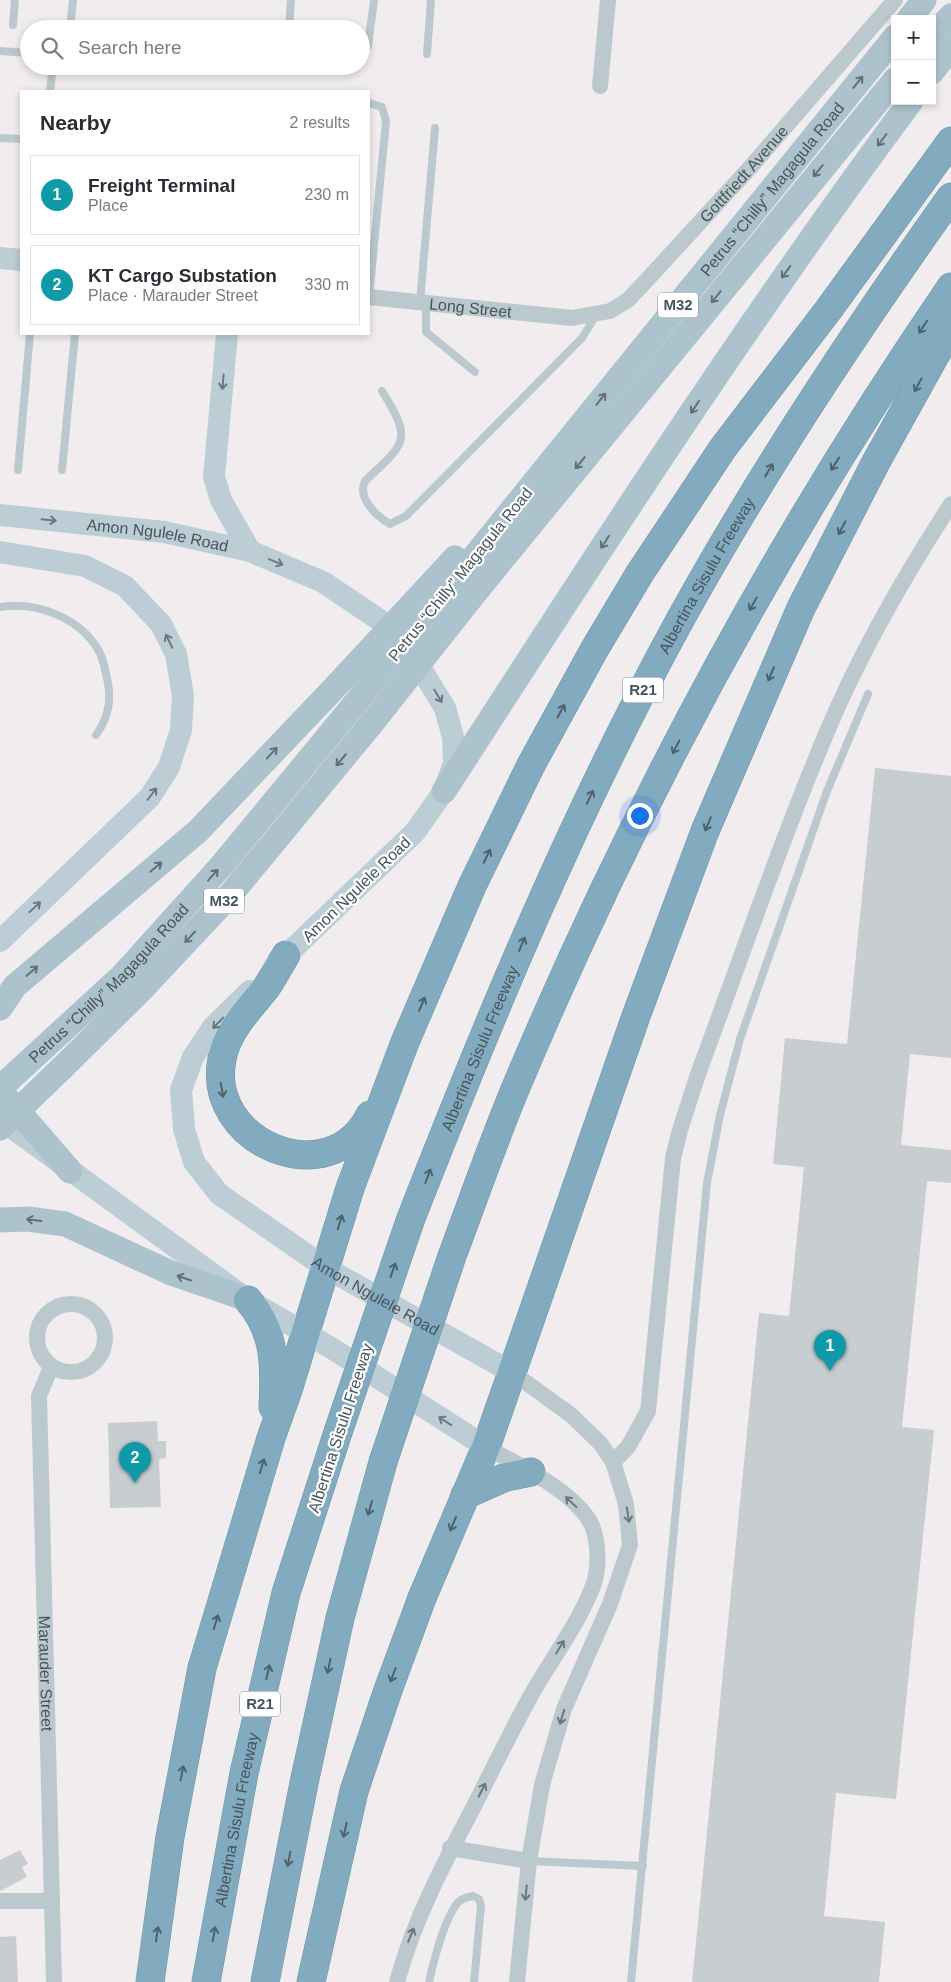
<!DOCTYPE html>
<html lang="en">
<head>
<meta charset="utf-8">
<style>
	:root { --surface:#fff; --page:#f7f7f7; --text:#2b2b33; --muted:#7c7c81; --line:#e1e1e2; --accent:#1095e8 }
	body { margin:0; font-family:Arial,sans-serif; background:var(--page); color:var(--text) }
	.controls { position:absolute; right:15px; top:15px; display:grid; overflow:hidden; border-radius:0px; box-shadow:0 2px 8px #0003 }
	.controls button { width:45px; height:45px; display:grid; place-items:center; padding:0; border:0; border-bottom:1px solid var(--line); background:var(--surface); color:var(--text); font:25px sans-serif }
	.you { position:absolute; left:639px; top:815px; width:18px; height:18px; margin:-12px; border:4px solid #fff; border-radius:50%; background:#1a73e8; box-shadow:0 0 0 8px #1a73e833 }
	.badge { display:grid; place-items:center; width:32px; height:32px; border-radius:50%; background:var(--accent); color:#fff; font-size:16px; font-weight:700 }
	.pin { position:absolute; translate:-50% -41px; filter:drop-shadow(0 1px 2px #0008) }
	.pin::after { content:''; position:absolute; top:26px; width:18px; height:15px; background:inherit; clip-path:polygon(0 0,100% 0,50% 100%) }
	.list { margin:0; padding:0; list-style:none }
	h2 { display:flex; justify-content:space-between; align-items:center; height:65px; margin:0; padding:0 20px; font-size:21px }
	h2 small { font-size:16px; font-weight:400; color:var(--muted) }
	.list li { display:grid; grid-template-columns:32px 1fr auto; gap:15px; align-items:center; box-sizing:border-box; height:80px; margin:0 10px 10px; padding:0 10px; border:1px solid var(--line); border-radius:0px }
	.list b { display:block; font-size:19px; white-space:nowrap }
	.list p { margin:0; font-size:16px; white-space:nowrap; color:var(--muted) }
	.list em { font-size:16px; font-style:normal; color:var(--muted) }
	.icon { flex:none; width:28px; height:28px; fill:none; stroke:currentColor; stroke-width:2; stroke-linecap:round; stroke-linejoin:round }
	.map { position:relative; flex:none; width:951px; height:1982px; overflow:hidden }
	.search { position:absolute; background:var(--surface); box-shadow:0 2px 8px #0003; left:20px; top:20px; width:350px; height:55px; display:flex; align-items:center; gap:12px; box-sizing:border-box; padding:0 18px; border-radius:28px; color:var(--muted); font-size:19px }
	.panel { position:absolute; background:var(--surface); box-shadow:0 2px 8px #0003; left:20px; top:90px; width:350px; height:245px; border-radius:0px }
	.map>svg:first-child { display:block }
</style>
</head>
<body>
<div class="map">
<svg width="951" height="1982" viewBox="0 0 951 1982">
	<rect width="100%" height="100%" fill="#f1edee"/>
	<g fill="#c7cdd1">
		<polygon points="875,768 951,776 951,1058 910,1054 901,1145 951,1150 951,1183 927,1181 902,1427 934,1430 896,1799 836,1793 824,1916 885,1922 879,1982 692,1982 759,1313 789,1316 804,1167 773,1164 785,1038 847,1044"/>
		<polygon points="157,1421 158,1441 166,1441 166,1458 159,1459 161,1507 110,1508 108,1423"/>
		<polygon points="20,1850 28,1864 22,1867 27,1877 0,1891 0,1860"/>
		<polygon points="16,1936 18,1982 0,1982 0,1937"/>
	</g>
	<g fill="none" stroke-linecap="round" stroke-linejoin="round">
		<defs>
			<g id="highway">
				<path d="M286,955C279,966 273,978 266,988C249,1009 227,1031 222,1059C205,1143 330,1195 370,1115"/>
				<path id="s7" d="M410,1221C490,1016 574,813 680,620C761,473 854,333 951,197"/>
				<path d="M452,1256C473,1200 493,1142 516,1087C634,806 779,538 951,287"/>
				<path d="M248,1300C276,1332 275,1367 273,1407"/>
				<polyline points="465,1495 506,1477 531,1472"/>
				<polyline points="150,1982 170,1837 202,1668 271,1438 288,1390 350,1188 405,1042 472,886 531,765 594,650 640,573 723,448 829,309 951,141"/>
				<path id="s8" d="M206,1982L244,1773L286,1593L338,1432"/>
				<polyline points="265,1982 304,1783 340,1618 383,1462"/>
				<polyline points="311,1982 354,1791 388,1690 422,1598 486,1447 636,1016 705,831 801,608 876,462 951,327"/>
			</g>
		</defs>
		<use href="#highway" stroke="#6e96ab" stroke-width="29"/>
		<g stroke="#bbc9ce" stroke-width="8">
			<polyline points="13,25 15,0"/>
			<polyline points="70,29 73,0"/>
			<polyline points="289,29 291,0"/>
			<polyline points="368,46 374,0"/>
			<polyline points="0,51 29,53"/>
			<polyline points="427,54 431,0"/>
			<polyline points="50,91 53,66"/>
			<polyline points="369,103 382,107 386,121 369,297"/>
			<polyline points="0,138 21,139"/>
			<polyline points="420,302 435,128"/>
			<polyline points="426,303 426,332 475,372"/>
			<path d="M382,391C413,441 406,442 365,481C357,498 376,516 390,524L406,516L582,338L596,315"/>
			<polyline points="18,470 30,334"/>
			<polyline points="62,470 75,334"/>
			<path d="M0,607C37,601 80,618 99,651C103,658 104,666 106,674C112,697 110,716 96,735"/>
			<polyline points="529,1861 643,1866"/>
			<path d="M429,1982C434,1960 443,1923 456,1905C460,1899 466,1897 473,1896L479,1899L481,1906L474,1982"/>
			<polyline points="631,1982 707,1183 720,1115 740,1039 827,791 868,694"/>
		</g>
		<g stroke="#bbc9ce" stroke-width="16">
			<polyline points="600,86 608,0"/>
			<path id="s1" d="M369,297L572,318L610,311L628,300L645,282L747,171L895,0"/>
			<circle cx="71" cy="1338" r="34"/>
			<path id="s2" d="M51,1367L39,1396L54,1982"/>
			<polyline points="513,1373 571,1415 601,1444 613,1462 626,1504 630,1545 610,1604 564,1709 542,1785 529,1861 517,1982"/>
			<path d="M613,1462L628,1447L648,1411L673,1158L680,1130L698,1074C741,959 781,840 829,727C862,649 905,575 951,504"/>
			<polyline points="450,1848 529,1861"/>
			<polyline points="0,1901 52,1901"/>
			<path d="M397,1982C414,1920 442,1867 472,1810C491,1773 509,1735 529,1699C549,1662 582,1620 595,1580C599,1565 598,1543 593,1528C579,1493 518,1465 486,1447"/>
		</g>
		<g stroke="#bdcdd6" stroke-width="22">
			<polyline points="0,258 21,260"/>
			<polyline points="227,334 214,477 221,500 250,551"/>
			<path id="s3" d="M0,515L164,532L250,551L323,582L381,621L421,669L445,708L453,737L454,763L444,791L415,832L274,967"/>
			<polyline points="0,552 85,566 125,586 161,624 176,654 183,696 181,730 169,767 150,797 0,941"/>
			<path id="s4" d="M250,991L213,1027L193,1057L181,1090L184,1129L194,1162L219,1194L326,1268L513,1373"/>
			<polyline points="0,1119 248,1300 333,1349 486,1447"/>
		</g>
		<g stroke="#acc3ce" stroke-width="25">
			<polyline points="909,19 924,0"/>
			<polyline points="932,36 951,16"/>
			<polyline points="932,72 951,47"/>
			<path id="s5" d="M461,573L895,37"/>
			<polyline points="478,589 895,80"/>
			<path d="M444,791C595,557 745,324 911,101"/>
			<polyline points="0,1008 15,986 198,831 338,684"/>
			<polyline points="63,1067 143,988 231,894 372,723"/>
			<path id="s6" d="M0,1088L122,976L222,865L354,705"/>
			<polyline points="4,1095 70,1171"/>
			<polyline points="0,1220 28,1219 65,1224 171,1273 247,1299"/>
		</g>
		<use href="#highway" stroke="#83abbf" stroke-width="28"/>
		<defs>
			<g id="highway-bridge">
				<polyline points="338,1432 410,1221"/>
				<polyline points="383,1462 452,1256"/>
			</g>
		</defs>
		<use href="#highway-bridge" stroke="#6e96ab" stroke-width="29" stroke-linecap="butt"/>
		<g stroke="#acc3ce" stroke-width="25">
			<polyline points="338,684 455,558"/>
			<polyline points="354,705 456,579"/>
			<polyline points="372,723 478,589"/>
			<polyline points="0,1128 63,1067"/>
		</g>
		<use href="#highway-bridge" stroke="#83abbf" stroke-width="28"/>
	</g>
	<defs><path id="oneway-shaft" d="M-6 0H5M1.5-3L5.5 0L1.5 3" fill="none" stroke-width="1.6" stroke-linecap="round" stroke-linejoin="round" transform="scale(1.25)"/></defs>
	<g stroke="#5f7078">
		<use href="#oneway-shaft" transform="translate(858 82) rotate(-51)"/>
		<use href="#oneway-shaft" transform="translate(882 140) rotate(127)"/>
		<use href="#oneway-shaft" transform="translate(818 171) rotate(129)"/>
		<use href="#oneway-shaft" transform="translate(786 272) rotate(126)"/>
		<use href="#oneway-shaft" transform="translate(716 297) rotate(129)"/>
		<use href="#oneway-shaft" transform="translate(601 399) rotate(-51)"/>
		<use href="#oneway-shaft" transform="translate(695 407) rotate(124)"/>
		<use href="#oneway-shaft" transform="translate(580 463) rotate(129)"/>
		<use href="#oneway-shaft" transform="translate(605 542) rotate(123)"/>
		<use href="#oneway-shaft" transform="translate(272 753) rotate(-47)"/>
		<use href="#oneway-shaft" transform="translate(341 760) rotate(130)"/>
		<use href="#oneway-shaft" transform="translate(156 867) rotate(-40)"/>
		<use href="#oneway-shaft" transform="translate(213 875) rotate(-48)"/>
		<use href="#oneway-shaft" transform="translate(190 937) rotate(133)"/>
		<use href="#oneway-shaft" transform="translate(32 971) rotate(-41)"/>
		<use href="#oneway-shaft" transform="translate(34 1220) rotate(-173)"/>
		<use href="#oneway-shaft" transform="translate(184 1278) rotate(-161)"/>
	</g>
	<g stroke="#4e626b">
		<use href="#oneway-shaft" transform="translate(923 327) rotate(124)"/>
		<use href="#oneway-shaft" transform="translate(918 385) rotate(118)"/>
		<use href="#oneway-shaft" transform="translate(835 464) rotate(122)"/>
		<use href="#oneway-shaft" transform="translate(769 470) rotate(-59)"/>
		<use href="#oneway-shaft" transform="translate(842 528) rotate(117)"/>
		<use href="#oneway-shaft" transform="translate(753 604) rotate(120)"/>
		<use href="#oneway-shaft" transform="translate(771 674) rotate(113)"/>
		<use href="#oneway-shaft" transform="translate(561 711) rotate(-61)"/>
		<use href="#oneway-shaft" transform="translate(676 747) rotate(117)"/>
		<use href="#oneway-shaft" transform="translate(590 797) rotate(-65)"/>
		<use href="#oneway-shaft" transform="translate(708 824) rotate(113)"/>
		<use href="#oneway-shaft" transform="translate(487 856) rotate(-64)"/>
		<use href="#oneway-shaft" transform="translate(522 944) rotate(-67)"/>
		<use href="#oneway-shaft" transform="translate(422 1004) rotate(-67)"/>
		<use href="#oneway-shaft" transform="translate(222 1090) rotate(80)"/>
		<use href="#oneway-shaft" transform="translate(428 1176) rotate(-69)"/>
		<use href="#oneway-shaft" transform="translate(340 1222) rotate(-73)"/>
		<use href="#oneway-shaft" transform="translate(393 1270) rotate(-71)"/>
		<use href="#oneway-shaft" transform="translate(262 1466) rotate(-73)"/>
		<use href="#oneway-shaft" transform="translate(370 1508) rotate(106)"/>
		<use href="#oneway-shaft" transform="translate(453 1524) rotate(113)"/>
		<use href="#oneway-shaft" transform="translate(216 1622) rotate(-73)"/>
		<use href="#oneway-shaft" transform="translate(329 1666) rotate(102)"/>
		<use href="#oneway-shaft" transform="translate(268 1672) rotate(-77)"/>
		<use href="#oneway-shaft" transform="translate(393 1675) rotate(111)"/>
		<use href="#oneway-shaft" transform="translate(182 1773) rotate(-79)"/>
		<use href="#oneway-shaft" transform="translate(345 1830) rotate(103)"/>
		<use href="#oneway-shaft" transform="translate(289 1859) rotate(101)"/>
		<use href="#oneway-shaft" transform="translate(157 1934) rotate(-82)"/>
		<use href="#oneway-shaft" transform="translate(214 1934) rotate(-80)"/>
	</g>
	<g stroke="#697981">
		<use href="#oneway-shaft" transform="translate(223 382) rotate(95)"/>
		<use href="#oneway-shaft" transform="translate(49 520) rotate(6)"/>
		<use href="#oneway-shaft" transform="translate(276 562) rotate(23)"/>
		<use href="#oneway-shaft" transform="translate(169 641) rotate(-116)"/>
		<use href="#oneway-shaft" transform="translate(438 696) rotate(59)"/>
		<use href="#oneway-shaft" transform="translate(152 794) rotate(-53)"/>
		<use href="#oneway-shaft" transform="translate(35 907) rotate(-43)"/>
		<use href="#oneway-shaft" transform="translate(218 1023) rotate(134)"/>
		<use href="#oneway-shaft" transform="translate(445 1421) rotate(-147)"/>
	</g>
	<g stroke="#68787e">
		<use href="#oneway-shaft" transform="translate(571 1502) rotate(-137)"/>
		<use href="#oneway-shaft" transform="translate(628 1515) rotate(81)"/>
		<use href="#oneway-shaft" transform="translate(560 1647) rotate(-59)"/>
		<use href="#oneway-shaft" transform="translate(562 1717) rotate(107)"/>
		<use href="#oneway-shaft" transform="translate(482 1790) rotate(-63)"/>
		<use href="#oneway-shaft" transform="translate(526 1893) rotate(96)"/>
		<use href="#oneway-shaft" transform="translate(411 1935) rotate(-68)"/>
	</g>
	<g text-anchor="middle" stroke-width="4.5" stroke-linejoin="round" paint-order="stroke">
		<g fill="#fff" stroke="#7d888d" stroke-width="1">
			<rect x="658" y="292.5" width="40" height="25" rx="4"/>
			<rect x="623" y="677.5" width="40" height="25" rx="4"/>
			<rect x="204" y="888.5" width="40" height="25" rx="4"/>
			<rect x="240" y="1691.5" width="40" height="25" rx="4"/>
		</g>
		<g font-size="15" font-weight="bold" fill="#45555c">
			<text x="678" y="310">M32</text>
			<text x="643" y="695">R21</text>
			<text x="224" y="906">M32</text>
			<text x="260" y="1709">R21</text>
		</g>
		<g font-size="16" fill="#45555c" stroke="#fff">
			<text dy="6" stroke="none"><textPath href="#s1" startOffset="435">Gottfriedt Avenue</textPath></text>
			<text dy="6" stroke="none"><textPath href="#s5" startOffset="494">Petrus “Chilly” Magagula Road</textPath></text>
			<text dy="6" stroke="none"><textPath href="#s1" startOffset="102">Long Street</textPath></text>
			<text dy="6" stroke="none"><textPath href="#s3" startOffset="159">Amon Ngulele Road</textPath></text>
			<text transform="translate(460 574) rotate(-51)" y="6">Petrus “Chilly” Magagula Road</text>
			<text dy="6" stroke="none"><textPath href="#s7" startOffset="711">Albertina Sisulu Freeway</textPath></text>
			<text transform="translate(356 889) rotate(-44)" y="6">Amon Ngulele Road</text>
			<text dy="6" stroke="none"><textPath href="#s6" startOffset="151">Petrus “Chilly” Magagula Road</textPath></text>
			<text dy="6" stroke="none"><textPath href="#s7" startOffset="186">Albertina Sisulu Freeway</textPath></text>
			<text dy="6" stroke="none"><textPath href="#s4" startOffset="424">Amon Ngulele Road</textPath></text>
			<text transform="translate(340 1428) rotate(-72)" y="6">Albertina Sisulu Freeway</text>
			<text dy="6" stroke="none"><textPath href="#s2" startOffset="309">Marauder Street</textPath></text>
			<text dy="6" stroke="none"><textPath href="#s8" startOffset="165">Albertina Sisulu Freeway</textPath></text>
		</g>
	</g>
</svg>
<div class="controls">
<button>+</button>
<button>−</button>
</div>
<div class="you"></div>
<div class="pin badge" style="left:830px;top:1371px;background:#0f9aa8">1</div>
<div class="pin badge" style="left:135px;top:1483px;background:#0f9aa8">2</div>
<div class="search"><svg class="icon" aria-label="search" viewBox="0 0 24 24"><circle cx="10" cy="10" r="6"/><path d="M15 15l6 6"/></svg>Search here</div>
<section class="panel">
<h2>Nearby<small>2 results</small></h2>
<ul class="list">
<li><span class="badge" style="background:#0f9aa8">1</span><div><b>Freight Terminal</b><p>Place</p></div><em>230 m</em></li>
<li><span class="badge" style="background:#0f9aa8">2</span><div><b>KT Cargo Substation</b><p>Place · Marauder Street</p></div><em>330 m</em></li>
</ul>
</section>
</div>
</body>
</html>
